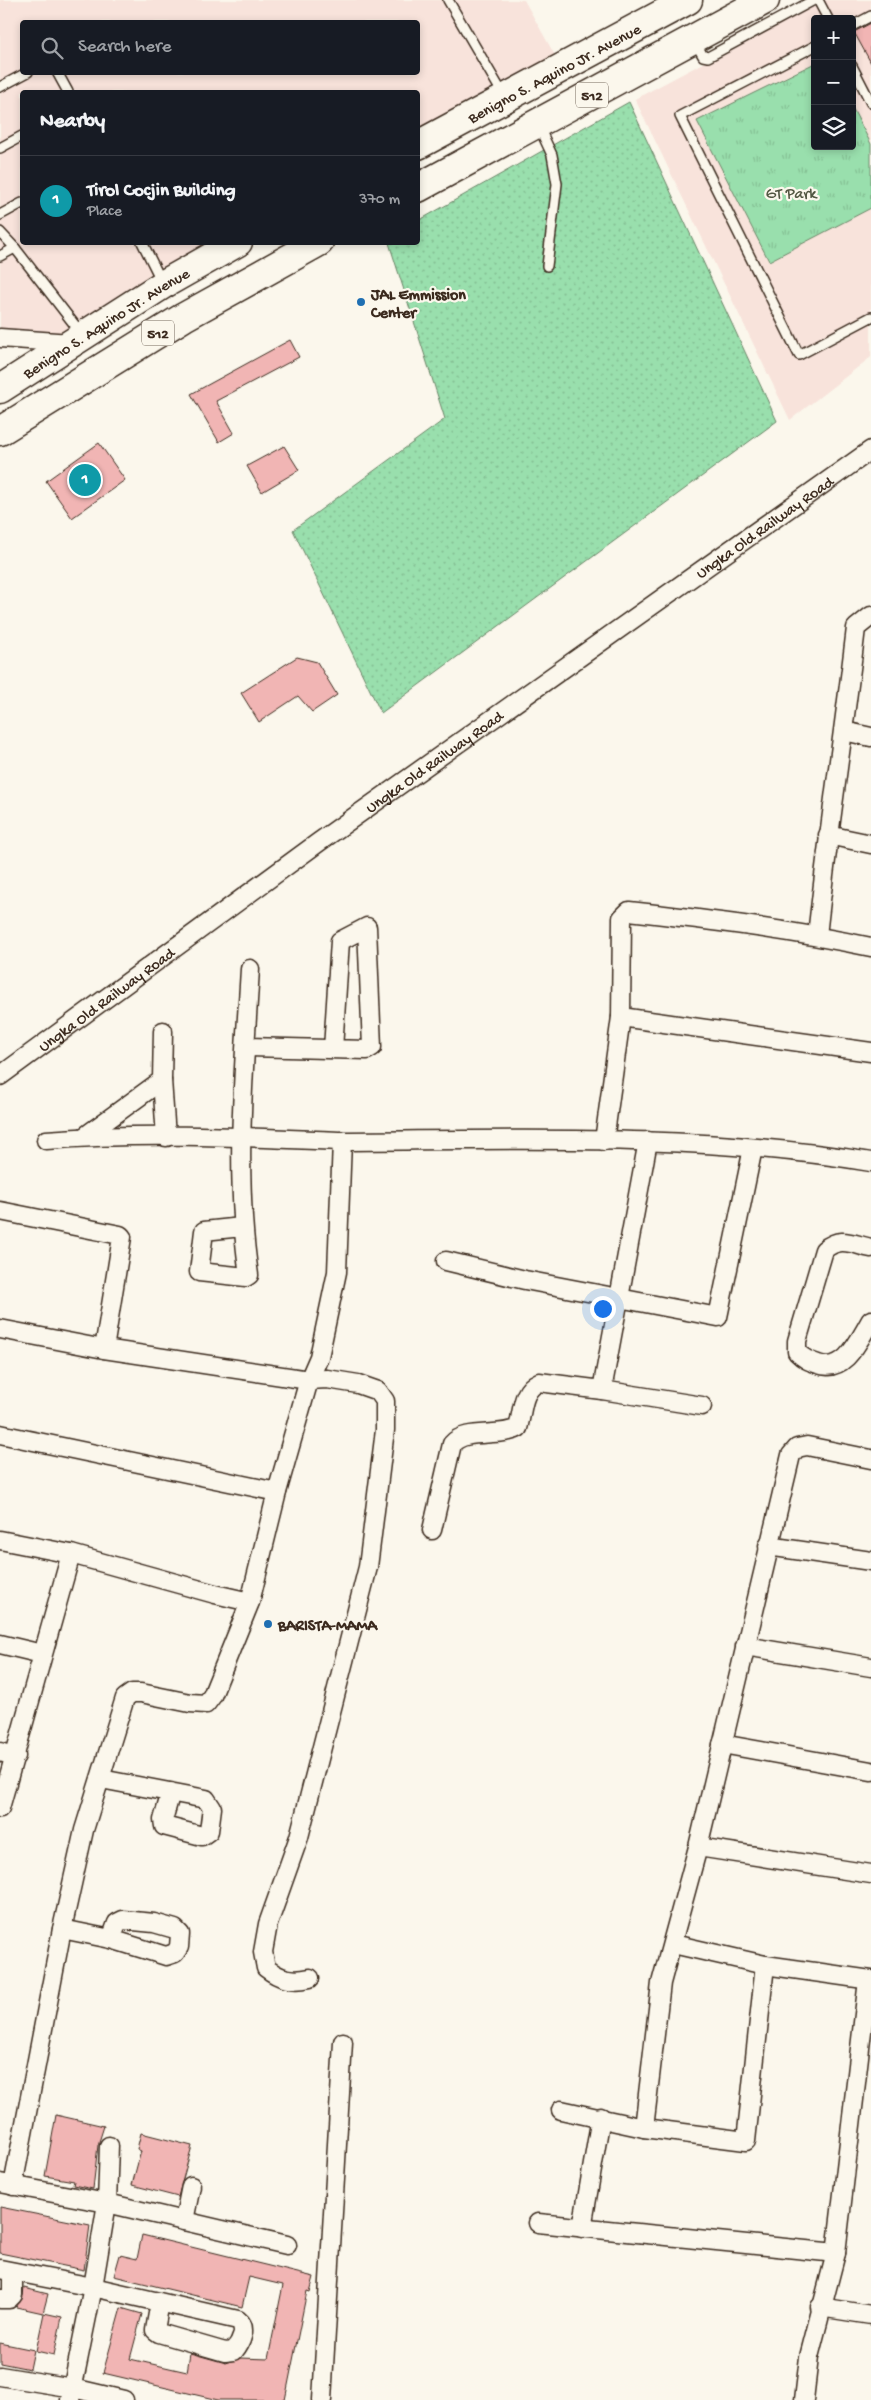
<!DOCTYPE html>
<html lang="en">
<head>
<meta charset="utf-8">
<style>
	:root { --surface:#171b24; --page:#20242c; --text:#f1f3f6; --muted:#9ea1a6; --line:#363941; --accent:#1f6fb2 }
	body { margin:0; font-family:"Gochi Hand",sans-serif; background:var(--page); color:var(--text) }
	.controls { position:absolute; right:15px; top:15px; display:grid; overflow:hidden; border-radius:5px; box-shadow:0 2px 8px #0003 }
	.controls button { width:45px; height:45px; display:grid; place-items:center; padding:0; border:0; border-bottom:1px solid var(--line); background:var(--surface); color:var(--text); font:25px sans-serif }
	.you { position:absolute; left:602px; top:1308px; width:18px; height:18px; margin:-12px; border:4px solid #fff; border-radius:50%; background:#1a73e8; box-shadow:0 0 0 8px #1a73e833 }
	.badge { display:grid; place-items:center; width:32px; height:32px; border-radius:50%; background:var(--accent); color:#fff; font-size:16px; font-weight:700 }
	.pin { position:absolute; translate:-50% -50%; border:2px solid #fff; box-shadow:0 1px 5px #0006 }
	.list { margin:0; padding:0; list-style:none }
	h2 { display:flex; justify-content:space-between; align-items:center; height:65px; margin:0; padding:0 20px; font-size:21px }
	h2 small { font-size:16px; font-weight:400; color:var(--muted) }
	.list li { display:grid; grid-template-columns:32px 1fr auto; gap:15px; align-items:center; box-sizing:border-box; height:90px; padding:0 20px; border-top:1px solid var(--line) }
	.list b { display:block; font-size:19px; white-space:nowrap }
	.list p { margin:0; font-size:16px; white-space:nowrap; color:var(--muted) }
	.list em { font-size:16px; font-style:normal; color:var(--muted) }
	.icon { flex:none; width:28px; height:28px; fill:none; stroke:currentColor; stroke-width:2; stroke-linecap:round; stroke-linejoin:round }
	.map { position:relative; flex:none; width:871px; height:2400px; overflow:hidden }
	.search { position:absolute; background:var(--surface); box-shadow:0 2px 8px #0003; left:20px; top:20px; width:400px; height:55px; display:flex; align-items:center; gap:12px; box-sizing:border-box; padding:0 18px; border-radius:5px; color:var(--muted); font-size:19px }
	.panel { position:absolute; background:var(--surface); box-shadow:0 2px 8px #0003; left:20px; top:90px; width:400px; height:155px; border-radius:5px }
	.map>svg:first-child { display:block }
</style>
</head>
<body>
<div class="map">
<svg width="871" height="2400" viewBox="0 0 871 2400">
	<defs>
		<pattern id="grass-dots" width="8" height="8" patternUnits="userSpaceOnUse" patternTransform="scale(1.25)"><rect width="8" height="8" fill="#99dfad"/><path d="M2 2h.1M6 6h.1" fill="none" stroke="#85c094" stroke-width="1.8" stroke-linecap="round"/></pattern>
		<pattern id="park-tufts" width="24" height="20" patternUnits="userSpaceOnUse" patternTransform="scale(1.25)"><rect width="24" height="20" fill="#99dfad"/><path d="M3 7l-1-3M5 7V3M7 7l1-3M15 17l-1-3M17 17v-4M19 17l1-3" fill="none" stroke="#85c094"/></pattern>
	</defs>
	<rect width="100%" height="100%" fill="#fbf7ec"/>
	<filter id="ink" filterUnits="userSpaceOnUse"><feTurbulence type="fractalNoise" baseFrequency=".02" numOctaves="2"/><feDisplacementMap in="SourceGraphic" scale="10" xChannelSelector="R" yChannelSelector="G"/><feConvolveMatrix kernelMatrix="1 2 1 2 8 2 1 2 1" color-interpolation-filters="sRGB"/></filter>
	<g filter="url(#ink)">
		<g fill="#f8e3db" fill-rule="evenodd">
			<path d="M0,0H524L557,59L418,130V92H22V242L207,243L179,258L58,337L0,330ZM22,22H418V72H22Z"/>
			<path d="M822,0H871V357L790,420L635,99ZM815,19H852V146H815Z"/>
		</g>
		<polygon fill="url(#grass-dots)" stroke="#6a8466" points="629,102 777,421 381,713 293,530 445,419 389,243 418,242 418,221"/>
		<polygon fill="url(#park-tufts)" stroke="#6a8466" points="815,63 815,146 852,146 852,107 871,144 871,208 769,261 697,121"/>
		<g fill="#f1b5b4" stroke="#3b2a1e">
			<polygon points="871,23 871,63 854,32"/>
			<polygon points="290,340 299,357 216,401 234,433 219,442 191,394"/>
			<polygon points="99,443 125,480 72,518 46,481"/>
			<polygon points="284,446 299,470 262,492 247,466"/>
			<polygon points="297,657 317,662 337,695 312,712 298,696 259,722 241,693"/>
			<polygon points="56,2115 104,2126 98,2145 93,2189 73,2185 74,2181 45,2176"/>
			<polygon points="141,2133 192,2146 178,2197 132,2185 141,2151 137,2149"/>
			<polygon points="0,2207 90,2225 84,2270 0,2253"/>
			<polygon points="142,2235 314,2277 310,2292 307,2291 285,2400 218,2400 103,2373 121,2308 142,2314 130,2359 187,2372 190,2353 226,2363 241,2358 268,2359 283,2285 249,2277 242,2307 114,2276 120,2255 137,2259"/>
			<polygon points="24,2288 48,2294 43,2313 16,2307 23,2296"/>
			<polygon points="44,2313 62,2317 54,2355 36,2351"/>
			<polygon points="0,2343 34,2350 30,2369 0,2363"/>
		</g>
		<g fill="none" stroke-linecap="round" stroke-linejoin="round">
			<defs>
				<g id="service">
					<polyline points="448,0 504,96"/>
					<polyline points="818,0 828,19"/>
					<polyline points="852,26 871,16"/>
					<polyline points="695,42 703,56 708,57 814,0"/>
					<polyline points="815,46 680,116 799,355 871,317"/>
					<polyline points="852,66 871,103"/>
					<polyline points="57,72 68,92"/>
					<polyline points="0,87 28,72"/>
					<polyline points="539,127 552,155 557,184 547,266"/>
					<polyline points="0,148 22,136"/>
					<polyline points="0,215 22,203"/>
					<polyline points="0,232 15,248 81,333"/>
					<polyline points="142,242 162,282"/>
					<polyline points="0,256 15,248"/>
				</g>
				<g id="minor">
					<polyline points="0,338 71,343"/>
					<polyline points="844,731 871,737"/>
					<polyline points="828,835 871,844"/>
					<path d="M817,936C828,833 844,731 856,628L871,616"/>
					<polyline points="621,1017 871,1052"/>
					<polyline points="246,1047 367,1050 372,1047 367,927 340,941 333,1049"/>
					<path id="s1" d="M0,1076L319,842L871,450"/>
					<polyline points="162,1080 166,1137"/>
					<polyline points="84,1137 162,1080 163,1031"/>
					<path d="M46,1140C144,1132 244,1137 342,1141"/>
					<path d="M604,1141L621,1017L622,918L629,911C710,920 791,930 871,947"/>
					<polyline points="0,1211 120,1235 122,1237 104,1349"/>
					<path d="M242,1227L204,1231L199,1272L246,1277L249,1275C234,1174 244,1070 250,969"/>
					<path d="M871,1248C852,1244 840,1236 824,1250L797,1341V1352C804,1359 809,1361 818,1364C845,1374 859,1340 871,1320"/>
					<polyline points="446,1261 525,1280 718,1317 753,1148"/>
					<path d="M0,1329L104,1349L309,1380L327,1379L358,1384L378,1391L385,1401V1430L368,1567L299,1837L268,1924L263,1952L266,1968C280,1979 292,1982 310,1978"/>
					<polyline points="602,1390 702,1406"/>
					<polyline points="0,1434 277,1492"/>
					<path d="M432,1530L452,1444C465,1428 498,1438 518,1428C523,1411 521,1390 539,1382L602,1390L648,1141"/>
					<polyline points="0,1540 71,1554 215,1594 250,1602"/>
					<polyline points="768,1546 871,1561"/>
					<polyline points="0,1644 42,1654"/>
					<polyline points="745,1646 871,1667"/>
					<polyline points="722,1744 871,1771"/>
					<polyline points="0,1752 16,1756"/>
					<polyline points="101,1779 206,1799 212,1808 209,1831 202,1836 164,1826 163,1820 171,1792"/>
					<polyline points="0,1808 71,1554"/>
					<polyline points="698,1847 871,1874"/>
					<polyline points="62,1929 111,1939 166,1956 175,1953 179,1947 180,1934 175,1929 154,1923 123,1920 117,1923 111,1939"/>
					<polyline points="673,1944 765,1965 871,1980"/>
					<polyline points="561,2110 644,2128 746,2141 765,1965"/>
					<polyline points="644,2128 661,1983 698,1847 791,1455 797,1448 807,1446 871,1459"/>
					<polyline points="0,2183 107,2203 287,2245"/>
					<path d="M13,2186L62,1929L84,1830L125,1698L132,1693H141L190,1703L206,1704L212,1696L250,1602L277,1492L309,1380L319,1357L337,1272L342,1141C517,1140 697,1133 871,1162"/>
					<polyline points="184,2221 191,2186"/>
					<polyline points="538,2223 836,2253"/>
					<polyline points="582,2228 601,2117"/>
					<path d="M0,2269L93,2287L238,2320C248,2328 241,2343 234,2351L225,2352L159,2333L155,2330L160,2302"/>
					<polyline points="0,2299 9,2299 13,2295 13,2272"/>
					<polyline points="820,2307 871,2315"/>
					<polyline points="0,2376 73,2388 124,2400"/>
					<polyline points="70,2400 93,2287 107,2203 109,2146"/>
					<polyline points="322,2400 343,2042"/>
					<polyline points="804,2400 809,2357 836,2253 868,1980"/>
				</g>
				<g id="primary">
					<path id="s2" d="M418,145L688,0"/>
					<polyline points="418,188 765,0"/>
					<path id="s3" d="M0,389L164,284L238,242"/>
					<polyline points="0,431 184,317 319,242"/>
				</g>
			</defs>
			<use href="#service" stroke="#3b2a1e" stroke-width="12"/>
			<use href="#minor" stroke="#3b2a1e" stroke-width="21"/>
			<use href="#primary" stroke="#3b2a1e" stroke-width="31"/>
			<use href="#service" stroke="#fbf7ec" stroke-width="9"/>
			<use href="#minor" stroke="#fbf7ec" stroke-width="18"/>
			<use href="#primary" stroke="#fbf7ec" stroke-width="28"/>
		</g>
	</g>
	<g fill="#1f6fb2" stroke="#fbf7ec" stroke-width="2">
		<circle cx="361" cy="302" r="5"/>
		<circle cx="268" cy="1624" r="5"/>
	</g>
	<g text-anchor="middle" stroke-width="4.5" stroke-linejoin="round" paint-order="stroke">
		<g fill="#fbf7ec" stroke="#75685c" stroke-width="1">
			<rect x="576" y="82.5" width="32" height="25" rx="4"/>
			<rect x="142" y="320.5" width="32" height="25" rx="4"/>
		</g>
		<g font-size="15" font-weight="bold" fill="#3b2a1e">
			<text x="592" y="100">512</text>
			<text x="158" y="338">512</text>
		</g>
		<g font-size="16" fill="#3b2a1e" stroke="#fbf7ec">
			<text dy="6" stroke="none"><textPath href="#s2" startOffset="154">Benigno S. Aquino Jr. Avenue</textPath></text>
			<text dy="6" stroke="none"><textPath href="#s3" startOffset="125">Benigno S. Aquino Jr. Avenue</textPath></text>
			<text dy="6" stroke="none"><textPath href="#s1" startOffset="941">Ungka Old Railway Road</textPath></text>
			<text dy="6" stroke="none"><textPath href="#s1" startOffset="536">Ungka Old Railway Road</textPath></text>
			<text dy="6" stroke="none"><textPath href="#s1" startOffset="131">Ungka Old Railway Road</textPath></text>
		</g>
		<g font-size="16" fill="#525742" stroke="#fbf7ec">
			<text x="791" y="198">GT Park</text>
		</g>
		<g font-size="16" font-weight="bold" fill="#3b2a1e" stroke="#fbf7ec" text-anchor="start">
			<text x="371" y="299">JAL Emmission<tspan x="371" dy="18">Center</tspan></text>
			<text x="278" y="1630">BARISTA-MAMA</text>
		</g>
	</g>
</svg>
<div class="controls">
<button>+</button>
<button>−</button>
<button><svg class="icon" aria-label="layers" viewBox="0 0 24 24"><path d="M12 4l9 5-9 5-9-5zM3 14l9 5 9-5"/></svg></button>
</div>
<div class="you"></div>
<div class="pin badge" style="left:85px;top:480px;background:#0f9aa8">1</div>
<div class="search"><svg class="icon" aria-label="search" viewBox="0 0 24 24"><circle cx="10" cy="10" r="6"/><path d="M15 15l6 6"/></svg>Search here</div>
<section class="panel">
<h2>Nearby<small></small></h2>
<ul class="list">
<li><span class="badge" style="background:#0f9aa8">1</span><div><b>Tirol Cocjin Building</b><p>Place</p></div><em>370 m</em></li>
</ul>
</section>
</div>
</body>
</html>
